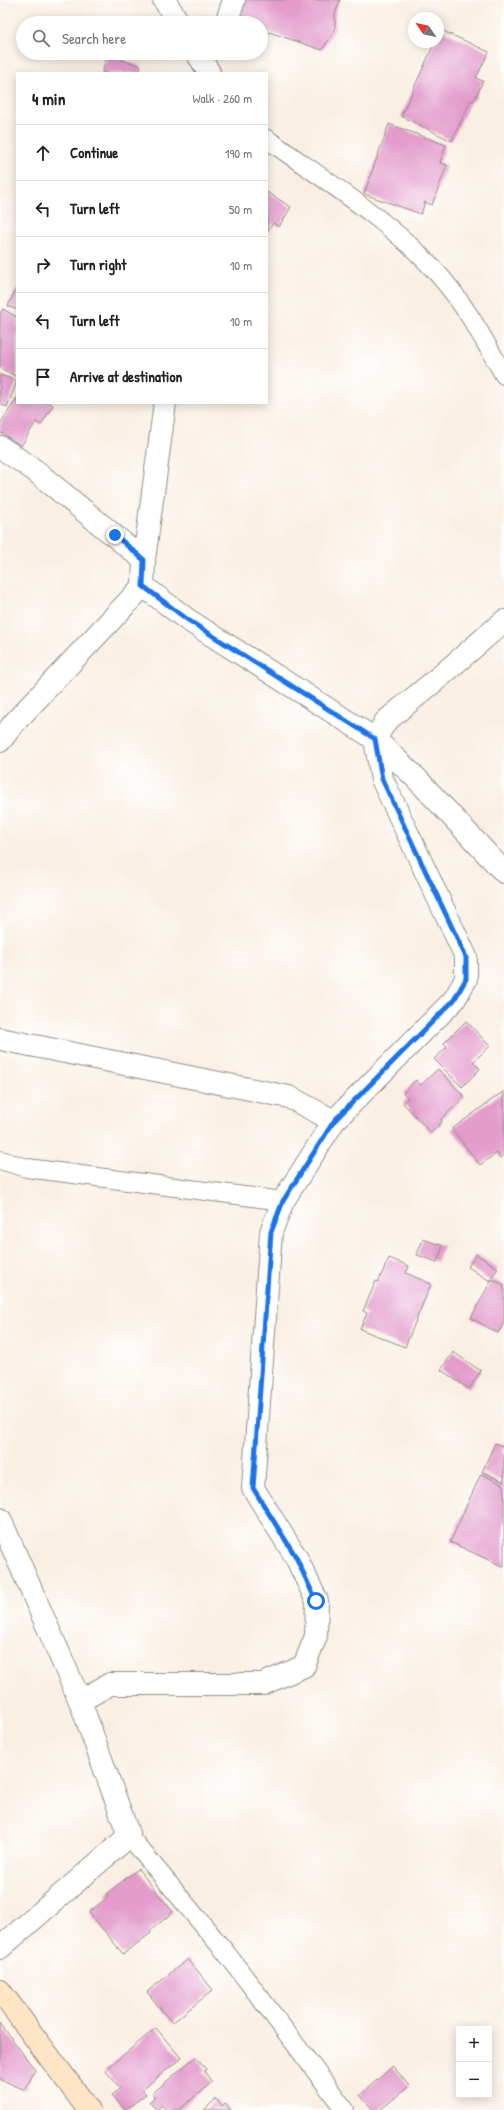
<!DOCTYPE html>
<html lang="en">
<head>
<meta charset="utf-8">
<style>
	:root { --surface:#fff; --page:#f2f2f2; --text:#222; --muted:#767676; --line:#e0e0e0 }
	body { margin:0; font-family:"Patrick Hand",sans-serif; background:var(--page); color:var(--text) }
	.controls { position:absolute; right:12px; bottom:12px; display:grid; overflow:hidden; border-radius:0px; box-shadow:0 2px 10px #0003 }
	.controls button { width:36px; height:36px; display:grid; place-items:center; padding:0; border:0; border-bottom:1px solid var(--line); background:var(--surface); color:var(--text); font:20px sans-serif }
	.compass { position:absolute; left:408px; top:12px; width:36px; height:36px; border-radius:50%; background:var(--surface); box-shadow:0 2px 10px #0003; rotate:304deg }
	.stop { position:absolute; width:12px; height:12px; margin:-9px; border:3px solid #1a73e8; border-radius:50%; background:#fff }
	.stop.end { background:#1a73e8; border-color:#fff; box-shadow:0 1px 4px #0008 }
	.list { margin:0; padding:0; list-style:none }
	h2 { display:flex; justify-content:space-between; align-items:center; height:52px; margin:0; padding:0 16px; font-size:17px }
	h2 small { font-size:13px; font-weight:400; color:var(--muted) }
	.list li { display:grid; grid-template-columns:26px 1fr auto; gap:12px; align-items:center; box-sizing:border-box; height:56px; padding:0 16px; border-top:1px solid var(--line) }
	.list b { display:block; font-size:15px; white-space:nowrap }
	.list em { font-size:13px; font-style:normal; color:var(--muted) }
	.icon { flex:none; width:22px; height:22px; fill:none; stroke:currentColor; stroke-width:2; stroke-linecap:round; stroke-linejoin:round }
	.map { position:relative; flex:none; width:504px; height:2110px; overflow:hidden }
	.search { position:absolute; background:var(--surface); box-shadow:0 2px 10px #0003; left:16px; top:16px; width:252px; height:44px; display:flex; align-items:center; gap:10px; box-sizing:border-box; padding:0 14px; border-radius:22px; color:var(--muted); font-size:15px }
	.panel { position:absolute; background:var(--surface); box-shadow:0 2px 10px #0003; left:16px; top:72px; width:252px; height:332px; border-radius:0px }
	.map>svg:first-child { display:block }
</style>
</head>
<body>
<div class="map">
<svg width="504" height="2110" viewBox="0 0 504 2110">
	<rect width="100%" height="100%" fill="#fff"/>
	<filter id="ink" filterUnits="userSpaceOnUse"><feTurbulence type="fractalNoise" baseFrequency=".025" numOctaves="2"/><feDisplacementMap in="SourceGraphic" scale="8" xChannelSelector="R" yChannelSelector="G"/><feConvolveMatrix kernelMatrix="1 2 1 2 8 2 1 2 1" color-interpolation-filters="sRGB"/></filter>
	<filter id="wash" filterUnits="userSpaceOnUse"><feTurbulence type="fractalNoise" baseFrequency=".012" numOctaves="4" result="noise"/><feDisplacementMap in="SourceGraphic" scale="16" xChannelSelector="R" yChannelSelector="G"/><feGaussianBlur stdDeviation="0.9" result="paint"/><feColorMatrix in="noise" values="0 0 0 0 0 0 0 0 0 0 0 0 0 0 0 0 0 1.4 0 .05"/><feComposite in="paint" operator="in"/></filter>
	<g filter="url(#wash)">
		<rect width="100%" height="100%" fill="#faefe3"/>
		<g id="blocks">
			<g fill="#e39ccc">
				<polygon points="245,0 340,0 335,14 335,30 322,50 269,32 267,36 261,34 261,23 237,23"/>
				<polygon points="441,30 489,52 476,78 483,81 474,101 471,100 452,141 401,116 435,42 438,42"/>
				<polygon points="107,55 141,66 139,73 102,73"/>
				<polygon points="389,124 446,145 440,163 447,165 432,205 425,202 421,214 364,194"/>
				<polygon points="267,192 291,207 279,227 273,223 267,232"/>
				<polygon points="17,287 17,310 8,306"/>
				<polygon points="3,309 17,317 17,377 0,368 0,314"/>
				<polygon points="0,375 17,381 7,407 0,404"/>
				<polygon points="17,398 17,403 50,403 53,405 41,425 36,422 21,446 0,432 0,424"/>
				<polygon points="466,1021 490,1046 473,1062 480,1069 462,1087 434,1059 447,1047 444,1043"/>
				<polygon points="438,1069 465,1097 441,1119 442,1122 431,1133 403,1103 408,1098 403,1093 416,1080 421,1085"/>
				<polygon points="504,1091 504,1155 500,1158 497,1153 480,1165 452,1129"/>
				<polygon points="423,1239 443,1246 437,1262 417,1255"/>
				<polygon points="476,1254 498,1268 490,1281 468,1267"/>
				<polygon points="389,1258 409,1266 406,1273 431,1284 405,1347 360,1329 367,1313 363,1311 376,1281 378,1282"/>
				<polygon points="492,1279 504,1285 504,1323 498,1333 471,1318"/>
				<polygon points="453,1352 481,1371 469,1389 441,1370"/>
				<polygon points="504,1442 504,1482 482,1472 495,1443 502,1446"/>
				<polygon points="481,1474 504,1485 504,1567 450,1542"/>
				<polygon points="138,1869 173,1912 150,1931 151,1933 123,1954 89,1912 108,1897 106,1894"/>
				<polygon points="188,1959 213,1990 172,2023 147,1992"/>
				<polygon points="0,2023 35,2070 25,2090 0,2079"/>
				<polygon points="156,2028 181,2058 142,2090 146,2094 125,2110 112,2095 120,2088 105,2070"/>
				<polygon points="195,2057 206,2069 204,2071 212,2082 179,2110 166,2110 162,2105 157,2110 149,2102 155,2097 153,2093"/>
				<polygon points="393,2066 409,2086 380,2110 373,2110 360,2095"/>
				<polygon points="216,2099 222,2106 225,2103 231,2110 204,2110"/>
			</g>
		</g>
	</g>
	<g filter="url(#ink)">
		<use href="#blocks" fill-opacity="0" stroke="#928d87" stroke-width="1"/>
		<g fill="none" stroke-linecap="round" stroke-linejoin="round">
			<defs>
				<g id="lane">
					<path d="M267,139C323,179 392,222 438,274C465,304 484,340 504,375"/>
					<polyline points="0,1160 27,1168 283,1201"/>
					<polyline points="129,1836 227,1954 345,2110"/>
				</g>
				<g id="street">
					<polyline points="164,0 179,23"/>
					<polyline points="226,23 234,0"/>
					<polyline points="197,53 209,72"/>
					<polyline points="0,447 33,469 144,560"/>
					<polyline points="143,586 188,620 375,739 416,778 504,872"/>
					<polyline points="0,741 15,722 143,586 144,560 165,403"/>
					<polyline points="0,1039 289,1097 334,1121"/>
					<polyline points="0,1519 80,1701 129,1836 0,1948"/>
					<polyline points="80,1701 110,1684 263,1684 304,1666 316,1636 317,1601 296,1557 253,1488 271,1232 283,1201 334,1121 454,1000 466,979 466,957 382,779 375,739 386,721 443,674 504,621"/>
				</g>
				<polyline id="secondary" points="0,1991 89,2110"/>
			</defs>
			<use href="#lane" stroke="#928d87" stroke-width="20"/>
			<use href="#street" stroke="#928d87" stroke-width="24"/>
			<use href="#secondary" stroke="#928d87" stroke-width="24"/>
			<use href="#lane" stroke="#fff" stroke-width="18"/>
			<use href="#street" stroke="#fff" stroke-width="22"/>
			<use href="#secondary" stroke="#fee5c5" stroke-width="22"/>
		</g>
	</g>
	<g fill="none" stroke-linecap="round" stroke-linejoin="round" filter="url(#ink)">
		<polyline stroke="#1a73e8" stroke-width="5" points="115,535 144,560 143,586 188,620 375,739 382,779 466,957 466,979 454,1000 334,1121 283,1201 271,1232 253,1488 296,1557 316,1601"/>
	</g>
</svg>
<div class="controls">
<button>+</button>
<button>−</button>
</div>
<svg class="compass" viewBox="-18 -18 36 36"><path d="M0-13l5 13h-10z" fill="#e53935"/><path d="M0 13l5-13h-10z" fill="#767676"/></svg>
<div class="stop" style="left:316px;top:1601px"></div>
<div class="stop end" style="left:115px;top:535px"></div>
<div class="search"><svg class="icon" aria-label="search" viewBox="0 0 24 24"><circle cx="10" cy="10" r="6"/><path d="M15 15l6 6"/></svg>Search here</div>
<section class="panel">
<h2>4 min<small>Walk · 260 m</small></h2>
<ul class="list">
<li><svg class="icon" aria-label="ahead" viewBox="0 0 24 24"><path d="M12 20V5M6 11l6-6 6 6"/></svg><div><b>Continue</b></div><em>190 m</em></li>
<li><svg class="icon" aria-label="left" viewBox="0 0 24 24"><path d="M17 20v-9H6M10 6l-5 5 5 5"/></svg><div><b>Turn left</b></div><em>50 m</em></li>
<li><svg class="icon" aria-label="right" viewBox="0 0 24 24"><path d="M7 20v-9h11M14 6l5 5-5 5"/></svg><div><b>Turn right</b></div><em>10 m</em></li>
<li><svg class="icon" aria-label="left" viewBox="0 0 24 24"><path d="M17 20v-9H6M10 6l-5 5 5 5"/></svg><div><b>Turn left</b></div><em>10 m</em></li>
<li><svg class="icon" aria-label="arrive" viewBox="0 0 24 24"><path d="M6 21V4h12l-3 4 3 4H6"/></svg><div><b>Arrive at destination</b></div></li>
</ul>
</section>
</div>
</body>
</html>
